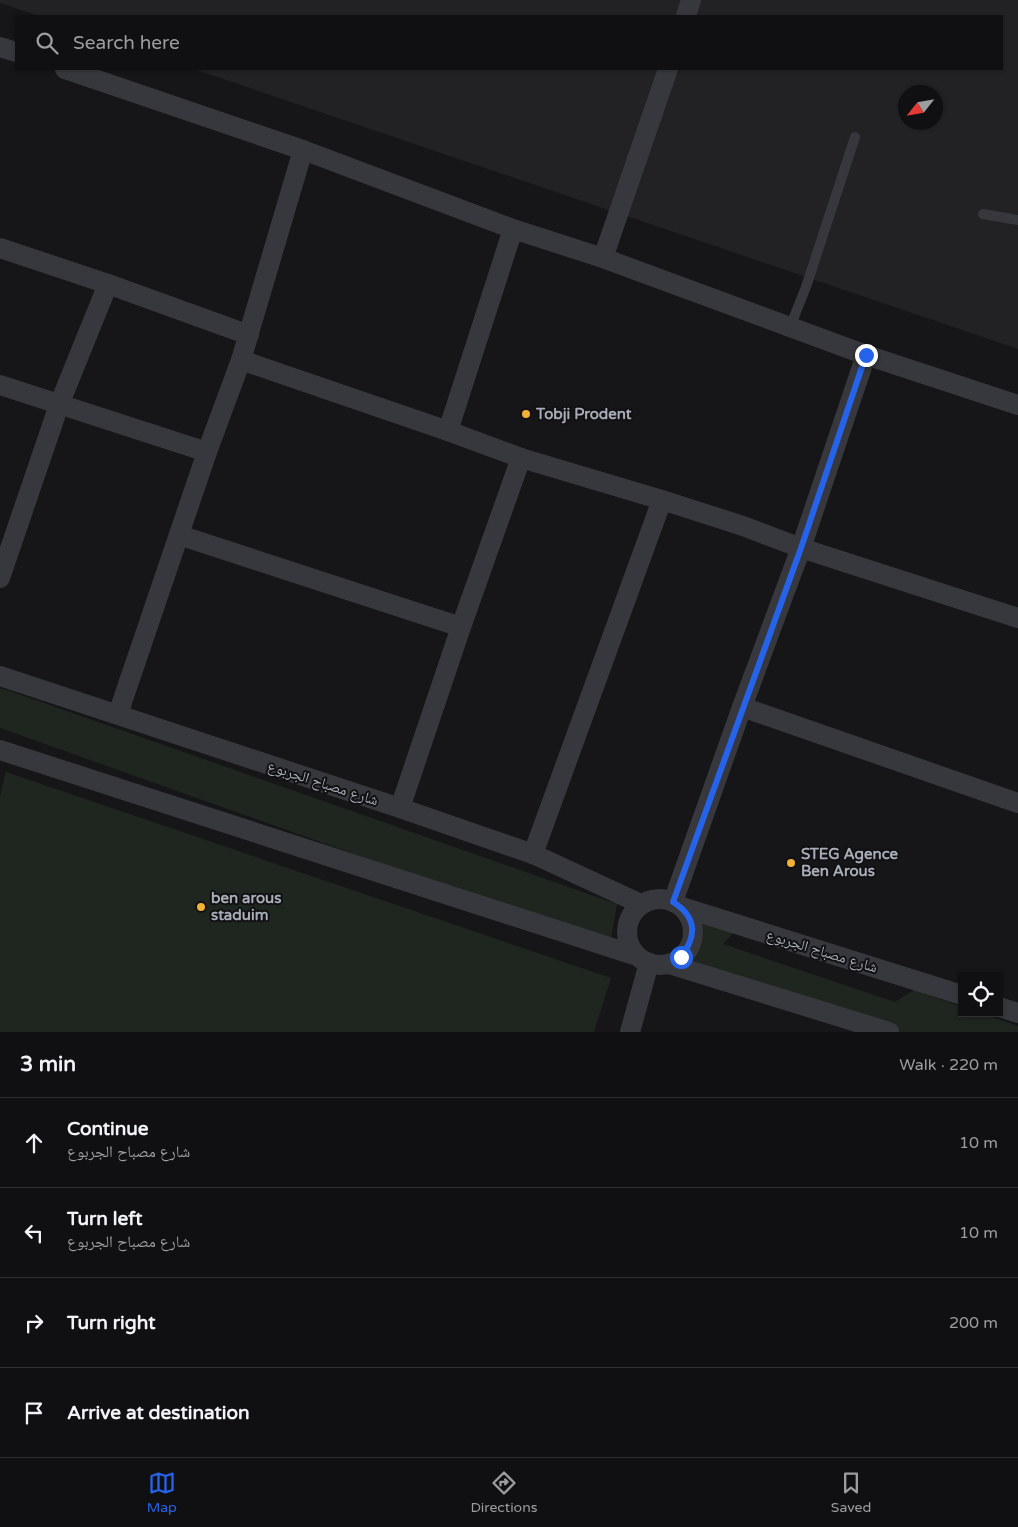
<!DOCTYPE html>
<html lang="en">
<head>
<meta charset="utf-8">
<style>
	:root { --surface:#101012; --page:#19191b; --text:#f1f3f6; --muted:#9c9d9f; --line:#303032; --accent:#2563eb }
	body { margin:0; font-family:"Varela Round","Noto Naskh Arabic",sans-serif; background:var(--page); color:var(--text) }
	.controls { position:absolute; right:15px; bottom:15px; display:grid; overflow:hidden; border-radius:0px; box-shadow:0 1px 4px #0004 }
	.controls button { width:45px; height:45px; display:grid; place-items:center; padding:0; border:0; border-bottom:1px solid var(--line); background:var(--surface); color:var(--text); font:25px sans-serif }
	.compass { position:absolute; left:898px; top:85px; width:45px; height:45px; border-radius:50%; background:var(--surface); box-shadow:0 1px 4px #0004; rotate:239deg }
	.stop { position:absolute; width:15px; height:15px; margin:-11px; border:4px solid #2563eb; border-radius:50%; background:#fff }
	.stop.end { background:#2563eb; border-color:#fff; box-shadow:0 1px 5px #0008 }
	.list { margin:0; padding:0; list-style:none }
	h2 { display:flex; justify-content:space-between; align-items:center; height:65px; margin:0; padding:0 20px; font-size:21px }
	h2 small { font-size:16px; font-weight:400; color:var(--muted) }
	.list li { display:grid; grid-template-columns:32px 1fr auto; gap:15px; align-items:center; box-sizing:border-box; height:90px; padding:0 20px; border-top:1px solid var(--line) }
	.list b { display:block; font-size:19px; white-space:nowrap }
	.list p { margin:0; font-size:16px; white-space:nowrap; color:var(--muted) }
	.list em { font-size:16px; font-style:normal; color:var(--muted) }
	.icon { flex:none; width:28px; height:28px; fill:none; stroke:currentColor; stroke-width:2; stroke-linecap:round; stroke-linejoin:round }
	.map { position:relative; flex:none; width:1018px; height:1032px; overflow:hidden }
	.search { position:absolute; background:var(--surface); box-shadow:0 1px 4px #0004; left:15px; right:15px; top:15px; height:55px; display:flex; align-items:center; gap:12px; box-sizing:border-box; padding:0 18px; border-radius:0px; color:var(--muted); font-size:19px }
	.sheet { height:425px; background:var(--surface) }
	nav { display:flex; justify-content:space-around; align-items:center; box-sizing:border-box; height:70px; border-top:1px solid var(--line); background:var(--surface); font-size:14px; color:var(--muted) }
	nav a { display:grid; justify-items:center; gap:2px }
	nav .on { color:var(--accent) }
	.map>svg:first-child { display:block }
</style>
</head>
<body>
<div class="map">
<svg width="1018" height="1032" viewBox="0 0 1018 1032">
	<rect width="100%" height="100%" fill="#161618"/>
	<path fill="#222225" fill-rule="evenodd" d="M0,0H1018V349L194,69H1002V16H39L0,3ZM906,92H936V122H906Z"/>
	<g fill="#1e261f">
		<polygon points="0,689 4,689 617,904 610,945 0,728"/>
		<polygon points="6,772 611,978 594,1032 0,1032 0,796"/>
		<polygon points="701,920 735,931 723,944 895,1002 914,990 962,1007 962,1013 981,1013 1018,1026 1018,1032 900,1032 690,960 697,951 703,933"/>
	</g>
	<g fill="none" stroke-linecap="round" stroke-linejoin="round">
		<g stroke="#37383d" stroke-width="10">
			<polyline points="983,214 1018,220"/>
			<polyline points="790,327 806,287 855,137"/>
		</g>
		<g stroke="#37383d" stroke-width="20">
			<polyline points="686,16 691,0"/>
			<polyline points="0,47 16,52"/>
			<polyline points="65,69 303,150 513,229 603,258 866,355 1018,405"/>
			<polyline points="0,248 108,284 249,335"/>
			<polyline points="603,258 668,69"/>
			<polyline points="866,355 801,548 742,707 1018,803"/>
			<polyline points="241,360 448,431 521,458 662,500 743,526 801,548 1018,618"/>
			<polyline points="0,385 207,452"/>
			<polyline points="448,431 513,229"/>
			<polyline points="179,535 461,627"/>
			<polyline points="0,578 59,405 108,284"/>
			<polyline points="0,676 400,808 533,854 641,904"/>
			<polyline points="118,714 207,452 241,360 303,150"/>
			<polyline points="0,750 637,956"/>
			<polyline points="400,808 461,627 521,458"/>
			<polyline points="533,854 662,500"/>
			<circle cx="660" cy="932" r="33"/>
			<polyline points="673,902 742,707"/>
			<polyline points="682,907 962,995"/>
			<polyline points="669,964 889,1032"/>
			<polyline points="999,1007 1018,1013"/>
			<polyline points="630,1032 649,963"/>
		</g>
	</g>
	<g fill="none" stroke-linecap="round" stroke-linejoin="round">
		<path stroke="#2563eb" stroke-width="6" d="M681,957C697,936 697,917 673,902L801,548L866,355"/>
	</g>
	<g fill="#f2b134" stroke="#111113" stroke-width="2">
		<circle cx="526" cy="414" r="5"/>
		<circle cx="791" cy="863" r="5"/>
		<circle cx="201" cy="907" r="5"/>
	</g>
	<g text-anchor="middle" stroke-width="4" stroke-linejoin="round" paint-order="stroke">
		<g font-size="15" font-weight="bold" fill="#a8adb8" stroke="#111113" text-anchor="start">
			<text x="536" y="419">Tobji Prodent</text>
			<text x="801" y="859">STEG Agence<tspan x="801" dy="17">Ben Arous</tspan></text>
			<text x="211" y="903">ben arous<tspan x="211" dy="17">staduim</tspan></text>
		</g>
		<g font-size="15" fill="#a8adb8" stroke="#111113">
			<text transform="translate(323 783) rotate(18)" y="5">شارع مصباح الجربوع</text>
			<text transform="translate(822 951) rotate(17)" y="5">شارع مصباح الجربوع</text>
		</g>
	</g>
</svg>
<div class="controls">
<button><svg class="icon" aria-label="locate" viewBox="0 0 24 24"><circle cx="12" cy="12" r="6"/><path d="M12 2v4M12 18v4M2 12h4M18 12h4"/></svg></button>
</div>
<svg class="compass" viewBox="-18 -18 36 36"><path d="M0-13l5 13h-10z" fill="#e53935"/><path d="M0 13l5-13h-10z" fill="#9c9d9f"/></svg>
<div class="stop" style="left:681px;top:957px"></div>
<div class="stop end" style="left:866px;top:355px"></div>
<div class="search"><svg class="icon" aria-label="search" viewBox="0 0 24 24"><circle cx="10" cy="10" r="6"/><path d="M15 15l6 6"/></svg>Search here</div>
</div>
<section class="sheet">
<h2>3 min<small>Walk · 220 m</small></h2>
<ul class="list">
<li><svg class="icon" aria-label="ahead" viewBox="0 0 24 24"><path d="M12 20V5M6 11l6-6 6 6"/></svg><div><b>Continue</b><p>شارع مصباح الجربوع</p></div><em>10 m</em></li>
<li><svg class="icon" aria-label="left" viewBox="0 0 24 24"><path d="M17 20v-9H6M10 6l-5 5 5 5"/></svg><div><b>Turn left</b><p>شارع مصباح الجربوع</p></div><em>10 m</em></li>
<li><svg class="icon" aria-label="right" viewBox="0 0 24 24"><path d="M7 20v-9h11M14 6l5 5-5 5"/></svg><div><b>Turn right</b></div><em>200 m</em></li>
<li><svg class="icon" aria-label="arrive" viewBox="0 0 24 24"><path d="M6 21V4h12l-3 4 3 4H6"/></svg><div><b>Arrive at destination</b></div></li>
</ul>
</section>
<nav>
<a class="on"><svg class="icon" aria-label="map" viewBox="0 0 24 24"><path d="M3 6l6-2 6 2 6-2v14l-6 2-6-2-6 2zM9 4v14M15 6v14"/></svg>Map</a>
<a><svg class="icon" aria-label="directions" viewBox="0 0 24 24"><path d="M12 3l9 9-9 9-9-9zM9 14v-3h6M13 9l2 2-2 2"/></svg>Directions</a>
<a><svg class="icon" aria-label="saved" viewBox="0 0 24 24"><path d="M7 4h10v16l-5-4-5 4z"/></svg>Saved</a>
</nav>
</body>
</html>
